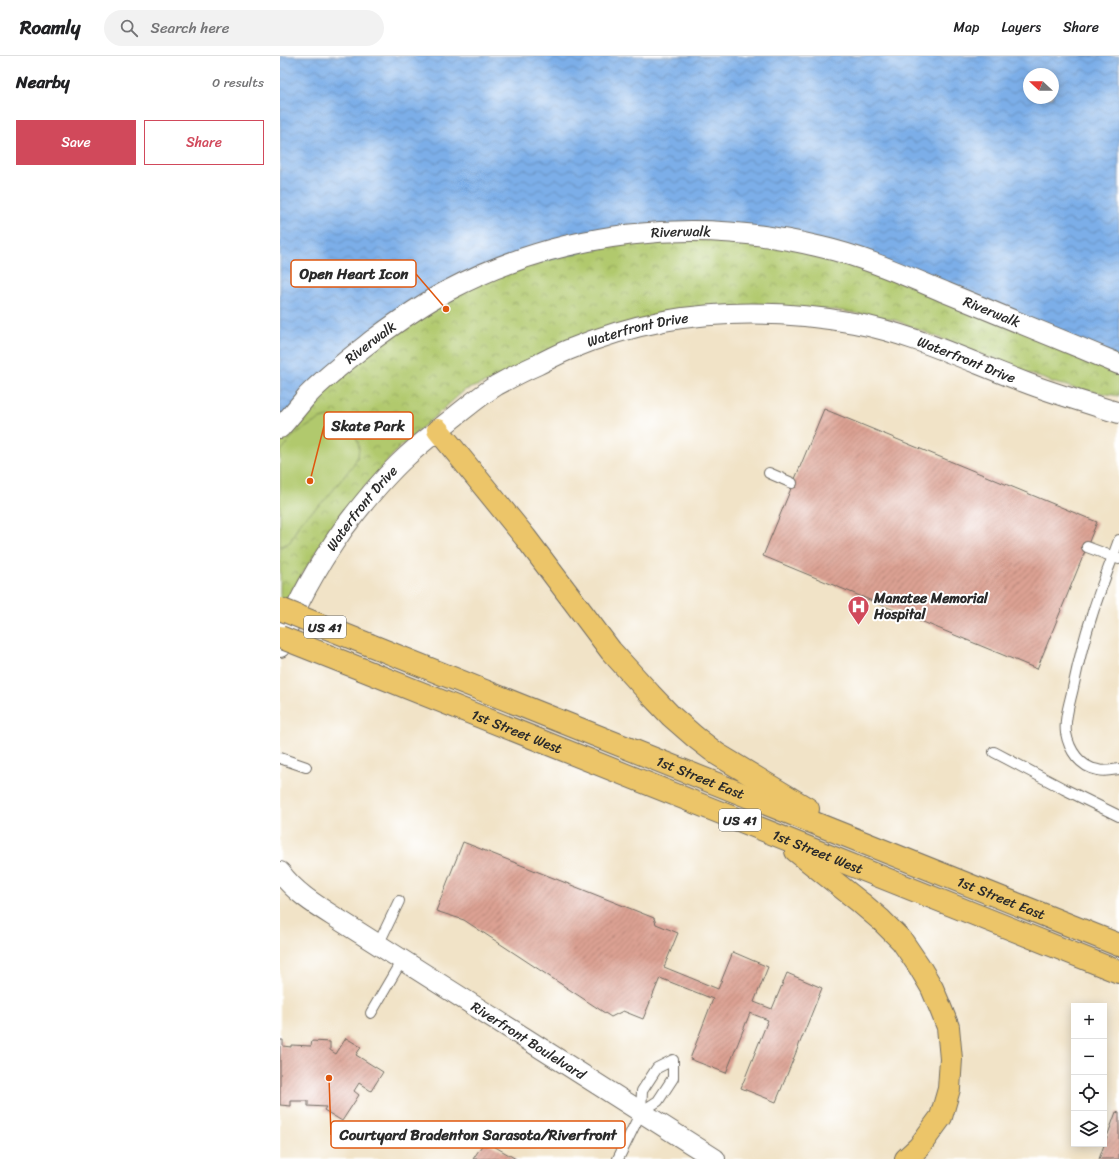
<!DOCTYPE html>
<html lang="en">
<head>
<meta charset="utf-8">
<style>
	:root { --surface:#fff; --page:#f2f2f2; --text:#202124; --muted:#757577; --line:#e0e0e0; --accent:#d1495b }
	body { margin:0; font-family:Sriracha,sans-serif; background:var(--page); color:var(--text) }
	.controls { position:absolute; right:12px; bottom:12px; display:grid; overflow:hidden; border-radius:0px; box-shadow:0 2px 10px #0003 }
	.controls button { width:36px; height:36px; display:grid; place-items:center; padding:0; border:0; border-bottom:1px solid var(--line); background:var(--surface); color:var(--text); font:20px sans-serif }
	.compass { position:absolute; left:743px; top:12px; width:36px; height:36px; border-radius:50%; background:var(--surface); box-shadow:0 2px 10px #0003; rotate:292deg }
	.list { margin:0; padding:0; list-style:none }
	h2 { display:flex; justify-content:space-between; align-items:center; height:52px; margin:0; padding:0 16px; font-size:17px }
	h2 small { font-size:13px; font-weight:400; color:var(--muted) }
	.actions { display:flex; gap:8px; padding:12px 16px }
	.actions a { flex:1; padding:9px 0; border:1px solid var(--accent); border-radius:0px; text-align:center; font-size:14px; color:var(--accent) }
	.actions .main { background:var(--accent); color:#fff }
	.icon { flex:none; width:22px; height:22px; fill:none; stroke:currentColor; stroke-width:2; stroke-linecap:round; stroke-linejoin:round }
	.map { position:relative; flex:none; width:839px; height:1103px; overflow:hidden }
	header { display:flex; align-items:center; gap:24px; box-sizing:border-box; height:56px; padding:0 20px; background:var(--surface); border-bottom:1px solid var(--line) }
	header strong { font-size:19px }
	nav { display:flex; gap:22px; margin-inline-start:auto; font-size:14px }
	.search { width:280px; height:36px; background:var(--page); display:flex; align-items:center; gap:10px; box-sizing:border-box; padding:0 14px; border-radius:22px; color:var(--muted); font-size:15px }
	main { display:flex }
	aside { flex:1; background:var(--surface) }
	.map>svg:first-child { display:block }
</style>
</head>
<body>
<header>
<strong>Roamly</strong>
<div class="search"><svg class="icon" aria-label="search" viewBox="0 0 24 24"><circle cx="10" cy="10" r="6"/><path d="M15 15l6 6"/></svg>Search here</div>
<nav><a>Map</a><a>Layers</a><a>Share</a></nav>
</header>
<main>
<aside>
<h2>Nearby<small>0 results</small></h2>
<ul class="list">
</ul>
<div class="actions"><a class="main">Save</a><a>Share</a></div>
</aside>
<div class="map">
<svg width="839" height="1103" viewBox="0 0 839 1103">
	<defs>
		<pattern id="park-crowns" width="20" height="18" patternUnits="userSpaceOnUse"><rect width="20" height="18" fill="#b1c96d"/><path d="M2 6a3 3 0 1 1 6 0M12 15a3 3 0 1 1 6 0" fill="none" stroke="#90a35a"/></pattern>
		<pattern id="water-waves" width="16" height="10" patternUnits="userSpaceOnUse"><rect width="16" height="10" fill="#7caee8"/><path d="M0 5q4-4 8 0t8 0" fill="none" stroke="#668ebc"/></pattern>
		<pattern id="building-hatch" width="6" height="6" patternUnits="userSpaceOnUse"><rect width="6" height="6" fill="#dca193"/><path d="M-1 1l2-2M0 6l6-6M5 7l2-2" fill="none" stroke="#b38378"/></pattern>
	</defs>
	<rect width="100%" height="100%" fill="#fff"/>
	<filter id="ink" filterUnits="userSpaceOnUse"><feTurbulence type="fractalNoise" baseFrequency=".025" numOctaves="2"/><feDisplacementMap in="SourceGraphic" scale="8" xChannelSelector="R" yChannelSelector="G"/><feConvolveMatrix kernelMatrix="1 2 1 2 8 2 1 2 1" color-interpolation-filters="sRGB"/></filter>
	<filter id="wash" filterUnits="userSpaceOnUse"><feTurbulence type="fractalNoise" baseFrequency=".012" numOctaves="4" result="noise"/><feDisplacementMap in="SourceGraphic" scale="16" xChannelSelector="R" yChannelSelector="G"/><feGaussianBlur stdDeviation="0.9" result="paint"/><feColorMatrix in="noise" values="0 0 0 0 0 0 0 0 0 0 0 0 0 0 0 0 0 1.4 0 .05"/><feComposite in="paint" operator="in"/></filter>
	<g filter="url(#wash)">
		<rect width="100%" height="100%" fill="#f1e3c7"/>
		<polygon fill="url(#park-crowns)" stroke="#6e7a4c" points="459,171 839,301 839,340 798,333 778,328 739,314 615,264 556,254 411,254 185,334 119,392 66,452 39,492 12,534 0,566 0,366 37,324 219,206"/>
		<path fill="#b1c96d" stroke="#6e7a4c" d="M49,361L62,365L70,372L78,385L79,392L78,400L73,409L46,443L20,466L10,486C6,489 2,488 0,492V397L10,383L18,376L40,363Z"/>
		<path fill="url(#water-waves)" stroke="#546c8a" fill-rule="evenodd" d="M0,0H839V301L659,227L423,169L180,223L0,366ZM749,18H773V42H749Z"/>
		<g id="blocks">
			<g fill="url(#building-hatch)">
				<polygon points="544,353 817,466 757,613 483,500"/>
				<polygon points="183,786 374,862 376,868 398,877 384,911 438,933 453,896 488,911 474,946 492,953 507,917 542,932 496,1046 461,1032 488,964 470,957 446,1017 410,1003 433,943 380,922 363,963 343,955 331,961 184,864 156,855"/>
				<polygon points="66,982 81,991 76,999 103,1016 91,1035 79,1027 74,1035 79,1039 62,1065 44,1054 46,1051 28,1050 28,1045 11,1045 11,1050 0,1049 0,984 3,984 3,990 11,991 11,989 31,990 32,985 50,986 50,994 56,998"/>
				<polygon points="836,1056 839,1057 839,1103 819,1103"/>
				<polygon points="205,1085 236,1103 193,1103"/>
			</g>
		</g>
	</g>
	<g filter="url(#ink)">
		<use href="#blocks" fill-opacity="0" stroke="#706b62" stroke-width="1"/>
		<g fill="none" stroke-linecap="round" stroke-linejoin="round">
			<defs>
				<g id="lane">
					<polyline points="489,417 512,427"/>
					<path d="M839,484C830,509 820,533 812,559C804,583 798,608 793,632C790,646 784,663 786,677C789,694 800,711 818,714C825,716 832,714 839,713"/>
					<polyline points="807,491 839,503"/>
					<polyline points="714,696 784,733 839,760"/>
					<polyline points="0,702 26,711"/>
					<polyline points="98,889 119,845"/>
					<polyline points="91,957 122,904"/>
					<polyline points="338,1103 361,1056 362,1035 377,1012 393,1004 393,1022 378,1045 361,1056"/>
				</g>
				<g id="street">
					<path id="s1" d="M0,372C9,362 18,351 27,340C47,319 71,301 94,283C117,266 141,249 167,235C282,174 416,160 541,191C585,201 626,220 667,237C725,261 782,284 839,308"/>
					<path id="s2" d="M0,591C15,548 38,509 64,472C83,447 103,422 126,401C141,387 157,375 173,362C187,351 201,339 217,329C230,322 243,315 257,309C267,304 278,298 288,294C319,281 352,271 384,265C446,254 512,256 574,267C633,278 688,305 744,326C775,338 807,347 839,357"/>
					<path id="s3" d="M0,816C16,838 39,851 61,865L435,1103"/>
				</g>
				<g id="highway">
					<polyline points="158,374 245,481 331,595 370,638 391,660 415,681 437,698 528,753"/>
					<path id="s4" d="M90,589L839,889"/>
					<path id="s5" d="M81,613L839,916"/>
					<polyline points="516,795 581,847 601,864 622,885 639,910 652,932 660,951 668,971 671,1003 669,1033 661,1061 639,1091 626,1103"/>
				</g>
			</defs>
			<use href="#lane" stroke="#706b62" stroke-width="12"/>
			<use href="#street" stroke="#706b62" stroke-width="22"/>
			<use href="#highway" stroke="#706b62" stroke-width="24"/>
			<use href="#lane" stroke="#fff" stroke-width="10"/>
			<use href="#street" stroke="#fff" stroke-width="20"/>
			<use href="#highway" stroke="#ecc569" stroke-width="22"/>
			<defs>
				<g id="highway-bridge">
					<polyline points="0,553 90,589"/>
					<polyline points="0,581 81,613"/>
				</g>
			</defs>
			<use href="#highway-bridge" stroke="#706b62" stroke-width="24" stroke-linecap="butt"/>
			<use href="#highway-bridge" stroke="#ecc569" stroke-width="22"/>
		</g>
	</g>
	<defs>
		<symbol id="hospital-pin" viewBox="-11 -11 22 30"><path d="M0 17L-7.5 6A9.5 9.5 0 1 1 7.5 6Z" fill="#d1495b" stroke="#fff"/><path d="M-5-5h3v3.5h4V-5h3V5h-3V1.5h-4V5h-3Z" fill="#fff"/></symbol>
	</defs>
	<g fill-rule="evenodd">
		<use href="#hospital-pin" x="566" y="538" width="25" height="34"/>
	</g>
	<g text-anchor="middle" stroke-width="4" stroke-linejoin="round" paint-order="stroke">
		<g fill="#fff" stroke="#6b6b6b" stroke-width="1">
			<rect x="24" y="560" width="42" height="22" rx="3"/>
			<rect x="439" y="753" width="42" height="22" rx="3"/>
		</g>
		<g font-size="13" font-weight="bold" fill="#2b2b2b">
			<text x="45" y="576">US 41</text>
			<text x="460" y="769">US 41</text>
		</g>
		<g font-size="14" fill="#2b2b2b" stroke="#fff">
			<text dy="5" stroke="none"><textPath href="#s1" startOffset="461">Riverwalk</textPath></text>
			<text dy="5" stroke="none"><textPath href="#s1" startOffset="785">Riverwalk</textPath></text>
			<text dy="5" stroke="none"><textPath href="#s2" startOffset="498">Waterfront Drive</textPath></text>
			<text dy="5" stroke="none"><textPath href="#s1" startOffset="125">Riverwalk</textPath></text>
			<text dy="5" stroke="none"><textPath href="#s2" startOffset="835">Waterfront Drive</textPath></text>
			<text dy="5" stroke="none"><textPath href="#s2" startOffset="162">Waterfront Drive</textPath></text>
			<text dy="5" stroke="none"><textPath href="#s5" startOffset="168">1st Street West</textPath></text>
			<text dy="5" stroke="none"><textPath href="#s4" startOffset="356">1st Street East</textPath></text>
			<text dy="5" stroke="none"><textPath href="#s5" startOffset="492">1st Street West</textPath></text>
			<text dy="5" stroke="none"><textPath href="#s4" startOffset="680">1st Street East</textPath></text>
			<text dy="5" stroke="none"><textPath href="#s3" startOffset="301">Riverfront Boulelvard</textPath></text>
		</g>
		<g font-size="14" font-weight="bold" fill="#2b2b2b" stroke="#fff" text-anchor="start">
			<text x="594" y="547">Manatee Memorial<tspan x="594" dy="16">Hospital</tspan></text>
		</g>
	</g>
	<path fill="none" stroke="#df570e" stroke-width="1.5" d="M166 253L136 218M30 425L44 370M49 1022L51 1079"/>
	<g fill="#df570e" stroke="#fff" stroke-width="1.5">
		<circle cx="166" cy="253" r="4"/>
		<circle cx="30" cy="425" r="4"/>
		<circle cx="49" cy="1022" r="4"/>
	</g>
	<g fill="#fff" stroke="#df570e" stroke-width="1.5">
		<rect x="11" y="204" width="125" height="27" rx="4"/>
		<rect x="44" y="356" width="89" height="27" rx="4"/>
		<rect x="51" y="1065" width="294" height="27" rx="4"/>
	</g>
	<g font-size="15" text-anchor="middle" font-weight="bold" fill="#2b2b2b">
		<text x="74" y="223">Open Heart Icon</text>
		<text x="88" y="375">Skate Park</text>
		<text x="198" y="1084">Courtyard Bradenton Sarasota/Riverfront</text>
	</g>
</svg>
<div class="controls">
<button>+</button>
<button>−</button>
<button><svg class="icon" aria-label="locate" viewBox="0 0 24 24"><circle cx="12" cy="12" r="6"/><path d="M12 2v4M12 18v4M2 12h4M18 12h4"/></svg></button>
<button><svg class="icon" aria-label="layers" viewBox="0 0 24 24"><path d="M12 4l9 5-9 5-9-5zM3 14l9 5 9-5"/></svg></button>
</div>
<svg class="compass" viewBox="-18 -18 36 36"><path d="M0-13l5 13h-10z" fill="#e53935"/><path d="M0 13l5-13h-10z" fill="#757577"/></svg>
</div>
</main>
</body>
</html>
